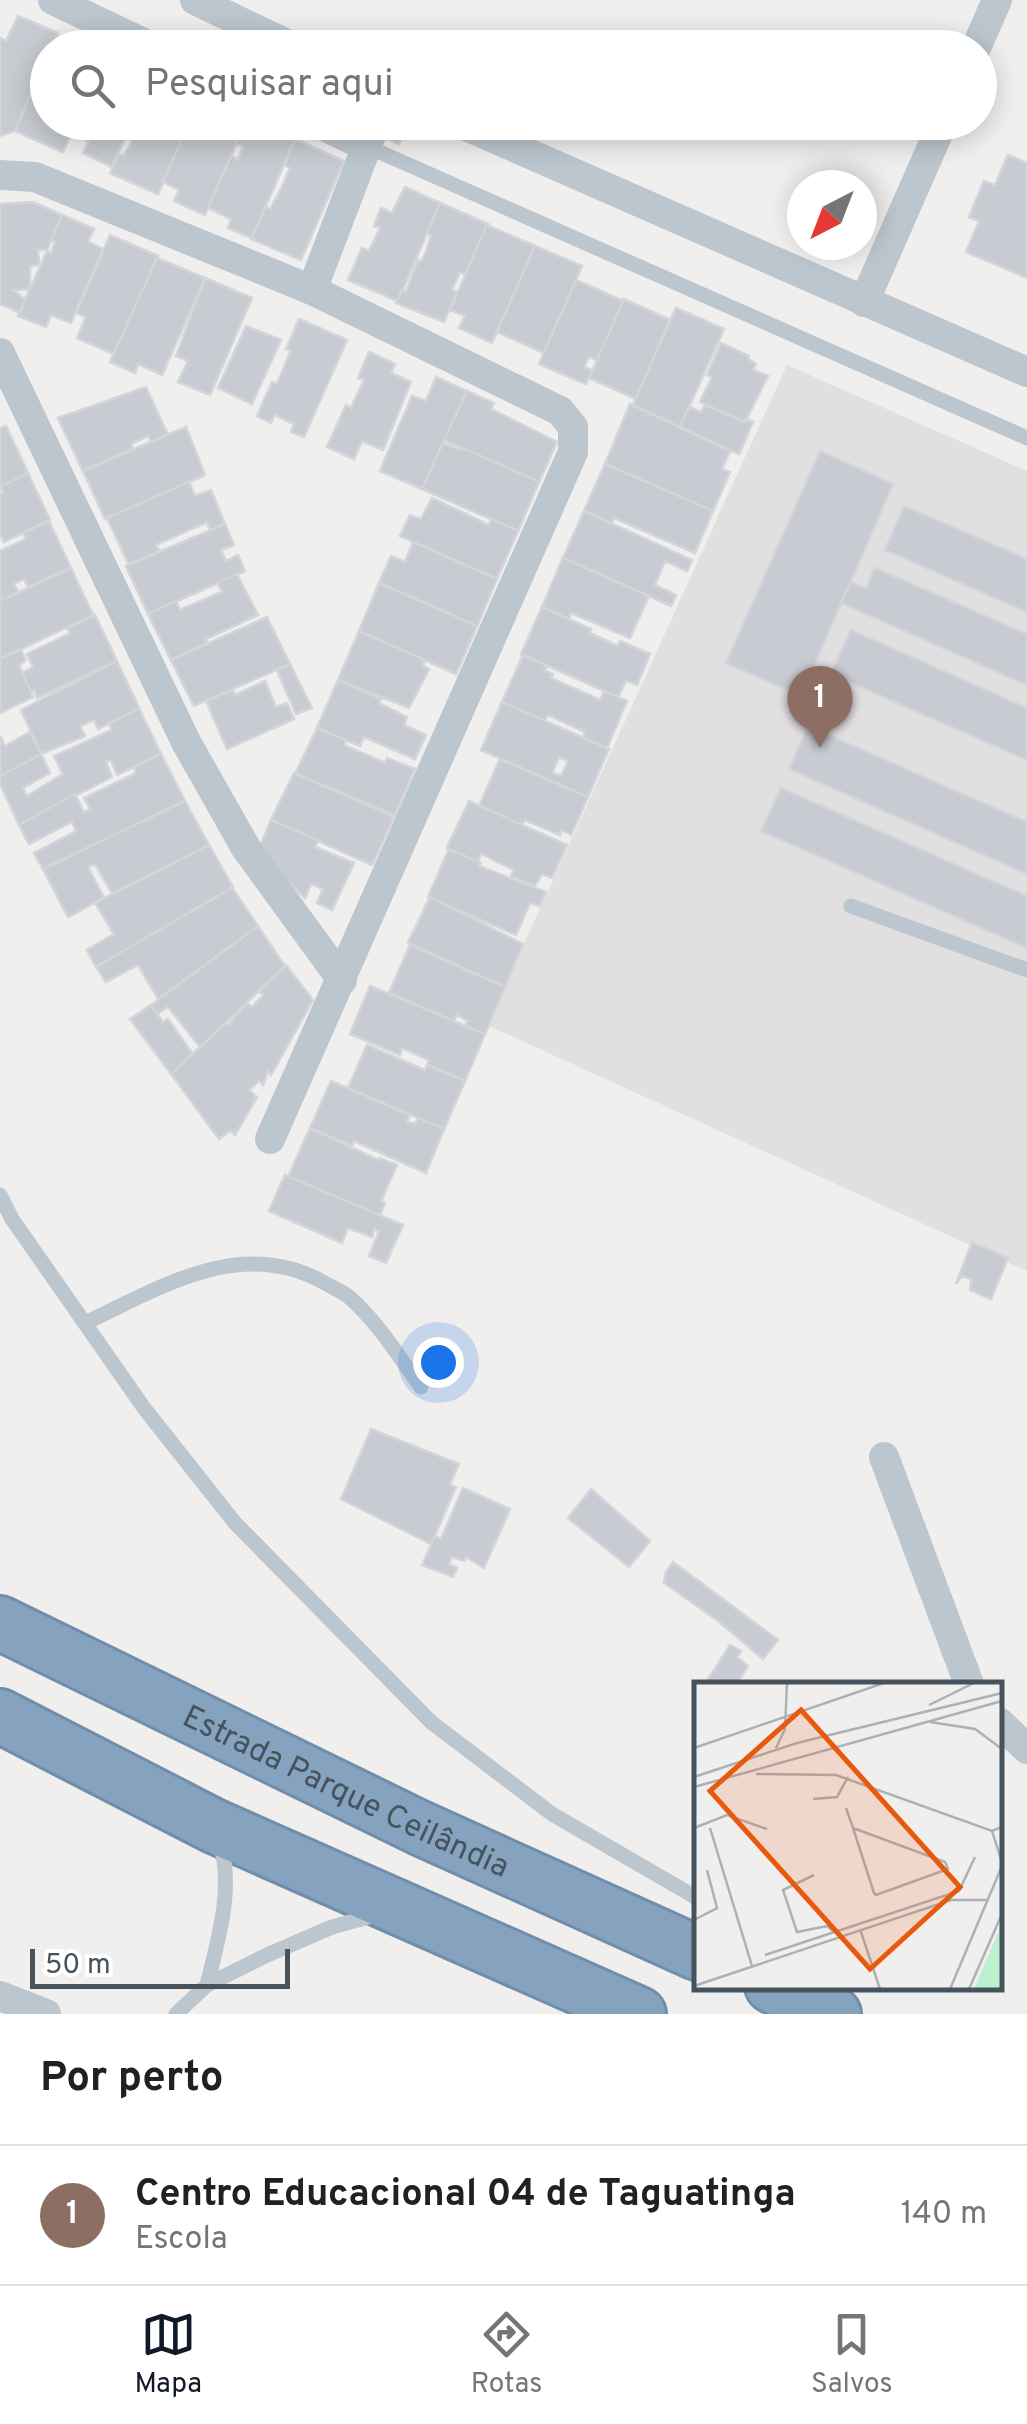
<!DOCTYPE html>
<html lang="pt">
<head>
<meta charset="utf-8">
<style>
	:root { --surface:#fff; --page:#f6f6f6; --text:#202124; --muted:#757577; --line:#e0e0e0; --accent:#111827 }
	body { margin:0; font-family:Overpass,sans-serif; background:var(--page); color:var(--text) }
	.compass { position:absolute; left:787px; top:170px; width:90px; height:90px; border-radius:50%; background:var(--surface); box-shadow:0 5px 25px #0003; rotate:222deg }
	.scale { position:absolute; left:30px; bottom:25px; width:260px; box-sizing:border-box; padding-left:10px; border:5px solid #46525c; border-top:0; font-size:28px; line-height:35px; white-space:nowrap; color:#46525c; -webkit-text-stroke:8px #fff; paint-order:stroke }
	.you { position:absolute; left:438px; top:1362px; width:35px; height:35px; margin:-25px; border:8px solid #fff; border-radius:50%; background:#1a73e8; box-shadow:0 0 0 15px #1a73e833 }
	.badge { display:grid; place-items:center; width:65px; height:65px; border-radius:50%; background:var(--accent); color:#fff; font-size:32px; font-weight:700 }
	.pin { position:absolute; translate:-50% -82px; filter:drop-shadow(0 2px 5px #0008) }
	.pin::after { content:''; position:absolute; top:52px; width:35px; height:30px; background:inherit; clip-path:polygon(0 0,100% 0,50% 100%) }
	.list { margin:0; padding:0; list-style:none }
	h2 { display:flex; justify-content:space-between; align-items:center; height:130px; margin:0; padding:0 40px; font-size:42px }
	h2 small { font-size:32px; font-weight:400; color:var(--muted) }
	.list li { display:grid; grid-template-columns:65px 1fr auto; gap:30px; align-items:center; box-sizing:border-box; height:140px; padding:0 40px; border-top:2px solid var(--line) }
	.list b { display:block; font-size:38px; white-space:nowrap }
	.list p { margin:0; font-size:32px; white-space:nowrap; color:var(--muted) }
	.list em { font-size:32px; font-style:normal; color:var(--muted) }
	.icon { flex:none; width:55px; height:55px; fill:none; stroke:currentColor; stroke-width:2; stroke-linecap:round; stroke-linejoin:round }
	.map { position:relative; flex:none; width:1027px; height:2014px; overflow:hidden }
	.search { position:absolute; background:var(--surface); box-shadow:0 5px 25px #0003; left:30px; right:30px; top:30px; height:110px; display:flex; align-items:center; gap:25px; box-sizing:border-box; padding:0 35px; border-radius:55px; color:var(--muted); font-size:38px }
	.sheet { height:270px; background:var(--surface) }
	nav { display:flex; justify-content:space-around; align-items:center; box-sizing:border-box; height:140px; border-top:2px solid var(--line); background:var(--surface); font-size:28px; color:var(--muted) }
	nav a { display:grid; justify-items:center; gap:5px }
	nav .on { color:var(--accent) }
	.map>svg:first-child { display:block }
</style>
</head>
<body>
<div class="map">
<svg width="1027" height="2014" viewBox="0 0 1027 2014">
	<rect width="100%" height="100%" fill="#f1eeee"/>
	<polygon fill="#e2dfe0" points="787,365 1027,471 1027,1271 487,1025"/>
	<g fill="#c8cbd1" stroke="#d2d5da" stroke-width="2.5" fill-rule="evenodd">
		<polygon points="18,16 58,33 51,48 48,48 48,56 15,131 0,136 0,38 6,41"/>
		<polygon points="48,56 48,122 76,122 63,152 15,131 32,91 36,93"/>
		<polygon points="76,122 132,122 112,167 83,153 89,141 72,133"/>
		<polygon points="139,122 190,122 158,194 110,173 119,154 123,156 130,146"/>
		<polygon points="190,122 246,122 205,215 174,201 179,190 163,182"/>
		<polygon points="246,122 258,122 295,139 252,238 228,228 231,219 208,208 231,156 238,159 243,147 236,144"/>
		<polygon points="388,122 405,130 399,144 360,127"/>
		<polygon points="295,139 344,161 301,260 251,239 266,207 270,209 280,191 290,168 284,165"/>
		<polygon points="1008,155 1027,163 1027,278 966,252 979,221 969,217 984,181 995,185"/>
		<polygon points="405,187 440,203 398,301 348,280 362,248 369,251 380,228 374,226 381,208 392,213"/>
		<polygon points="33,202 62,215 47,250 38,250 39,265 30,266 30,289 13,290 26,300 20,313 0,304 0,204"/>
		<polygon points="440,203 488,224 465,275 460,272 452,290 457,292 444,322 396,303 402,290 406,292 418,260 421,262 426,252 431,235 427,233"/>
		<polygon points="62,215 94,229 88,242 103,249 71,323 51,315 46,327 18,316 47,251 51,253 55,242 51,240"/>
		<polygon points="487,225 535,246 492,343 459,328 465,316 450,310"/>
		<polygon points="110,235 158,256 114,354 77,338 86,317 76,313"/>
		<polygon points="535,246 582,266 544,353 497,332"/>
		<polygon points="157,258 205,278 162,375 138,364 135,373 110,362"/>
		<polygon points="205,278 252,298 210,395 178,382 188,361 176,356"/>
		<polygon points="576,280 623,301 597,360 589,357 584,367 592,370 586,384 539,364"/>
		<polygon points="624,299 670,320 636,399 589,378"/>
		<polygon points="676,308 724,329 680,427 633,405"/>
		<polygon points="299,319 347,340 304,437 291,432 294,424 275,415 271,423 257,416 272,382 277,384 291,350 286,349"/>
		<polygon points="246,326 281,340 252,404 218,388"/>
		<polygon points="721,343 749,356 748,359 756,364 753,370 768,376 745,422 700,402 712,377 707,375"/>
		<polygon points="369,352 395,364 391,373 411,382 383,450 362,441 354,459 327,447 346,405 351,408 364,380 358,378"/>
		<polygon points="436,377 467,391 422,489 380,471 412,396 426,401"/>
		<polygon points="146,387 168,435 151,442 148,436 131,444 133,449 83,471 58,418"/>
		<polygon points="467,391 494,403 491,409 557,442 539,482 444,440"/>
		<polygon points="630,404 730,451 722,469 730,472 713,511 605,464"/>
		<polygon points="705,405 745,422 746,419 753,422 739,454 680,427 689,407 701,412"/>
		<polygon points="6,426 28,473 0,487 0,429"/>
		<polygon points="186,427 205,475 105,519 83,471"/>
		<polygon points="443,443 460,450 461,447 539,482 518,531 422,489"/>
		<polygon points="820,451 893,484 801,696 726,663"/>
		<polygon points="605,464 713,511 695,553 614,518 612,523 584,511"/>
		<polygon points="28,473 50,520 4,542 0,534 0,494 3,492 0,487"/>
		<polygon points="189,482 195,496 211,490 225,524 210,530 207,522 156,545 160,551 129,565 107,518"/>
		<polygon points="432,498 489,525 491,519 518,531 497,579 400,536 410,515 421,519"/>
		<polygon points="904,506 1027,559 1027,612 885,550"/>
		<polygon points="584,511 692,560 687,571 665,561 655,585 676,595 671,606 563,558"/>
		<polygon points="49,521 71,568 28,587 24,579 14,584 18,592 0,601 0,551 26,539 23,533"/>
		<polygon points="225,524 234,545 221,550 226,561 238,555 245,571 148,614 126,566"/>
		<polygon points="413,542 497,579 477,626 379,583 391,556 405,562"/>
		<polygon points="563,558 649,596 630,638 571,613 569,619 542,607"/>
		<polygon points="71,568 93,615 0,659 0,601"/>
		<polygon points="875,568 1027,634 1027,685 841,603 851,582 866,588"/>
		<polygon points="237,574 258,615 206,639 208,643 171,660 148,614 176,601 180,610 222,592 217,583"/>
		<polygon points="379,583 477,626 456,674 359,631"/>
		<polygon points="542,607 591,629 590,633 618,646 620,641 650,654 637,685 626,681 618,697 521,654"/>
		<polygon points="95,615 117,661 37,698 34,690 30,692 22,673 33,667 27,654 70,633 67,628"/>
		<polygon points="267,617 290,664 194,706 171,660"/>
		<polygon points="851,630 1027,708 1027,760 831,674"/>
		<polygon points="359,631 425,660 423,666 429,669 409,708 338,680"/>
		<polygon points="21,650 26,660 19,665 33,697 0,713 0,659"/>
		<polygon points="523,655 547,666 545,671 553,674 551,678 600,700 604,691 627,701 607,748 583,738 585,732 548,715 545,721 502,702"/>
		<polygon points="117,661 139,708 98,729 94,720 80,726 85,736 41,754 21,710"/>
		<polygon points="290,664 312,708 296,714 277,670"/>
		<polygon points="338,680 381,699 379,703 407,717 404,725 426,735 415,759 364,737 360,746 317,728"/>
		<polygon points="265,681 276,707 287,703 294,719 227,749 206,701 233,690 235,695"/>
		<path d="M502,702L609,749L588,797L481,750ZM559,757L568,761L561,776L552,773Z"/>
		<polygon points="139,708 161,754 117,775 111,760 106,762 112,777 19,825 0,784 0,776 41,754 50,773 23,788 27,796 63,774 54,756 112,730 109,724"/>
		<polygon points="808,726 1027,822 1027,874 789,769"/>
		<polygon points="317,728 346,740 344,745 385,763 387,758 415,769 395,815 295,774"/>
		<polygon points="30,732 41,754 0,776 0,736 5,746"/>
		<polygon points="161,754 185,801 43,869 34,853 76,831 72,822 29,844 19,825 75,794 84,812 90,809 84,798 136,773 134,767"/>
		<polygon points="500,759 588,797 571,835 562,830 560,835 525,820 522,825 479,806"/>
		<polygon points="294,773 394,817 372,865 271,820"/>
		<polygon points="781,788 1027,896 1027,948 761,831"/>
		<polygon points="185,801 209,845 112,893 95,864 88,867 104,898 68,917 43,869"/>
		<polygon points="469,801 567,845 552,878 542,874 535,886 511,876 514,870 481,854 478,862 447,848"/>
		<polygon points="271,820 318,840 315,847 354,863 332,910 317,903 323,889 311,884 305,898 281,875 261,844"/>
		<polygon points="209,845 233,887 96,967 87,950 114,934 95,903"/>
		<polygon points="449,849 481,863 479,866 546,892 540,906 530,903 516,935 428,897"/>
		<polygon points="232,888 258,926 158,999 138,965 106,982 96,967"/>
		<polygon points="430,897 523,944 505,987 408,943"/>
		<polygon points="258,926 285,966 200,1047 168,1007 157,1014 151,1005"/>
		<polygon points="410,945 505,987 485,1034 465,1026 468,1021 457,1015 454,1021 389,993"/>
		<polygon points="286,965 313,1000 271,1075 268,1071 263,1085 259,1081 249,1090 257,1097 235,1135 230,1131 219,1139 171,1074 226,1023 228,1025 247,1003 252,1007 263,995 259,991"/>
		<polygon points="370,986 485,1034 465,1081 427,1065 429,1060 402,1048 400,1055 350,1034"/>
		<polygon points="151,1005 163,1022 168,1019 193,1054 171,1074 130,1019"/>
		<polygon points="367,1045 425,1070 427,1065 465,1081 444,1129 348,1088"/>
		<polygon points="331,1081 410,1115 407,1122 415,1124 418,1118 444,1129 426,1173 354,1141 352,1146 310,1128"/>
		<polygon points="310,1128 378,1160 379,1158 397,1165 381,1201 385,1203 380,1216 288,1177"/>
		<polygon points="285,1175 403,1225 386,1263 369,1256 379,1231 374,1229 372,1237 348,1228 342,1243 269,1211"/>
		<polygon points="972,1242 1008,1258 991,1299 970,1290 971,1279 962,1276 956,1284"/>
		<polygon points="371,1429 459,1464 450,1484 456,1487 431,1544 341,1499"/>
		<polygon points="463,1488 510,1509 484,1568 466,1557 464,1561 452,1557 449,1564 457,1568 453,1577 422,1565 435,1536 441,1539"/>
		<polygon points="591,1489 650,1541 629,1567 568,1518"/>
		<polygon points="673,1562 778,1640 763,1659 717,1620 664,1583 666,1572"/>
		<polygon points="730,1645 741,1651 737,1657 748,1666 737,1684 705,1684"/>
	</g>
	<g fill="none" stroke-linecap="round" stroke-linejoin="round">
		<defs>
			<g id="highway">
				<path id="s1" d="M0,1623L420,1828L697,1953"/>
				<polyline points="0,1716 214,1826 639,2014"/>
				<polyline points="772,1986 834,2014"/>
			</g>
		</defs>
		<use href="#highway" stroke="#708daa" stroke-width="58"/>
		<g stroke="#bcc6ce" stroke-width="15">
			<polyline points="366,146 1027,438"/>
			<polyline points="851,906 1027,970"/>
			<polyline points="0,1195 12,1219 144,1408 235,1523 431,1722 552,1814 697,1898"/>
			<path d="M85,1323C160,1288 240,1236 323,1282C331,1287 342,1291 349,1297C377,1321 399,1357 421,1387"/>
			<path d="M207,1985C218,1940 234,1889 220,1842"/>
			<polyline points="176,2014 207,1985 267,1955 332,1927 379,1914"/>
		</g>
		<g stroke="#bcc6ce" stroke-width="30">
			<polyline points="53,0 154,48"/>
			<polyline points="195,0 295,48"/>
			<polyline points="976,48 997,0"/>
			<polyline points="315,122 366,146"/>
			<polyline points="457,122 1027,372"/>
			<polyline points="0,175 35,177 312,290 560,411 573,427 573,452 270,1139"/>
			<polyline points="312,290 376,122"/>
			<polyline points="864,302 943,122"/>
			<polyline points="0,353 186,742 246,848 342,980"/>
			<polyline points="884,1457 969,1684"/>
			<polyline points="1000,1723 1027,1749"/>
			<polyline points="0,1996 46,2014"/>
		</g>
		<use href="#highway" stroke="#85a2be" stroke-width="52"/>
	</g>
	<g text-anchor="middle" stroke-width="9" stroke-linejoin="round" paint-order="stroke">
		<g font-size="32" fill="#46525c" stroke="#fff">
			<text dy="11" stroke="none"><textPath href="#s1" startOffset="385">Estrada Parque Ceilândia</textPath></text>
		</g>
	</g>
	<g transform="translate(694 1682)">
		<rect width="308" height="308" fill="#f1eeee"/>
		<path d="M307,244V307H280Z" fill="#bcf0cf"/>
		<path fill="none" stroke="#adb0b4" stroke-width="2.5" d="M235,23L280,1M236,40L281,47L308,67M0,66L190,1M82,66L91,47L93,1M62,92L142,93L298,149L308,145M0,95L103,61L308,11M0,105L308,19M119,117L143,115L154,95M152,126L159,146L180,211L182,213L254,187L251,180L159,146M0,146L33,133L73,147M16,146L58,284M298,149L308,180M120,193L89,208L103,250L133,244L139,249M0,238L23,226L13,188M166,247L186,307M71,273L265,209L281,175M0,304L257,218H293M256,307L308,184M275,307L308,232"/>
		<path fill="#e8590c" fill-opacity="0.15" stroke="#e8590c" stroke-width="5" d="M107,28L266,205L176,287L16,109Z"/>
		<rect width="308" height="308" fill="none" stroke="#46525c" stroke-width="5"/>
	</g>
</svg>
<svg class="compass" viewBox="-18 -18 36 36"><path d="M0-13l5 13h-10z" fill="#e53935"/><path d="M0 13l5-13h-10z" fill="#757577"/></svg>
<div class="scale">50 m</div>
<div class="you"></div>
<div class="pin badge" style="left:820px;top:748px;background:#8d6e63">1</div>
<div class="search"><svg class="icon" aria-label="search" viewBox="0 0 24 24"><circle cx="10" cy="10" r="6"/><path d="M15 15l6 6"/></svg>Pesquisar aqui</div>
</div>
<section class="sheet">
<h2>Por perto<small></small></h2>
<ul class="list">
<li><span class="badge" style="background:#8d6e63">1</span><div><b>Centro Educacional 04 de Taguatinga</b><p>Escola</p></div><em>140 m</em></li>
</ul>
</section>
<nav>
<a class="on"><svg class="icon" aria-label="map" viewBox="0 0 24 24"><path d="M3 6l6-2 6 2 6-2v14l-6 2-6-2-6 2zM9 4v14M15 6v14"/></svg>Mapa</a>
<a><svg class="icon" aria-label="directions" viewBox="0 0 24 24"><path d="M12 3l9 9-9 9-9-9zM9 14v-3h6M13 9l2 2-2 2"/></svg>Rotas</a>
<a><svg class="icon" aria-label="saved" viewBox="0 0 24 24"><path d="M7 4h10v16l-5-4-5 4z"/></svg>Salvos</a>
</nav>
</body>
</html>
